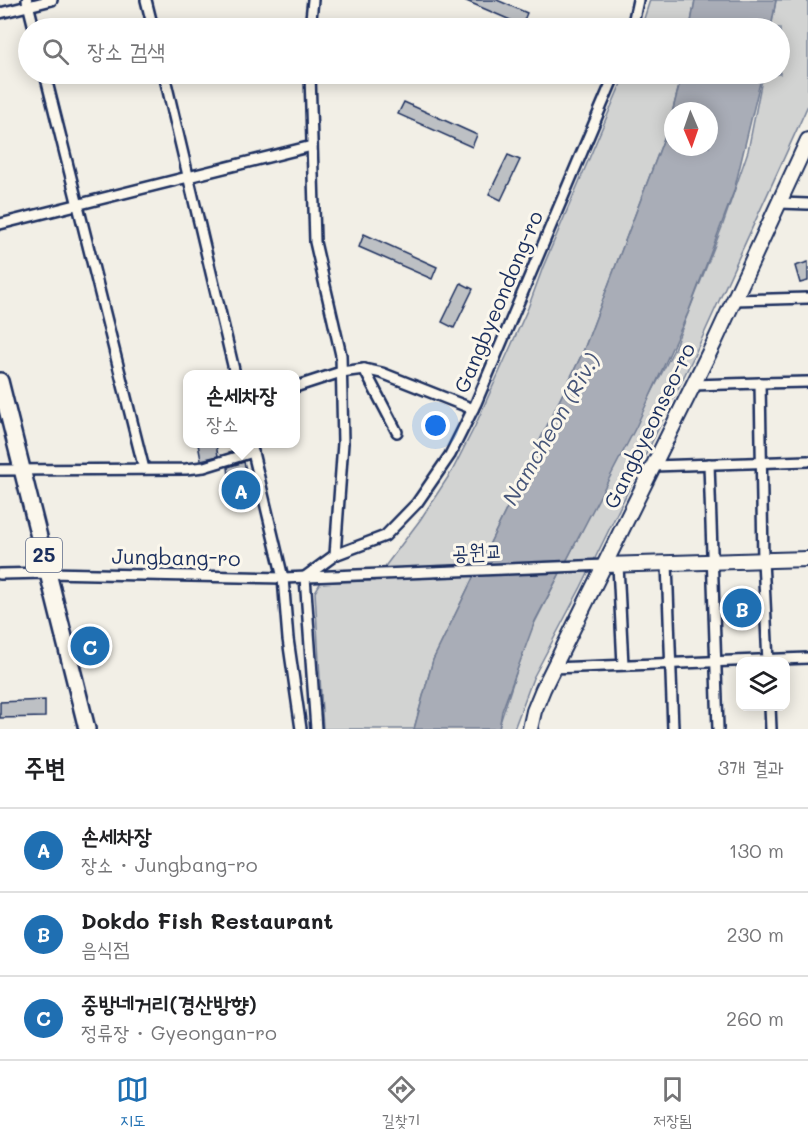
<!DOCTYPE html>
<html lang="ko">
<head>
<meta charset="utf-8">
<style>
	:root { --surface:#fff; --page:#f6f6f6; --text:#202124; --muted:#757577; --line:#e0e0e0; --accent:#1f6fb2 }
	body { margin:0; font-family:Mali,"Poor Story",sans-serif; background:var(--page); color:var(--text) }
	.controls { position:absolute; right:18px; bottom:18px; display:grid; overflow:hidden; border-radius:12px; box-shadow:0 3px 15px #0003 }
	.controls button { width:54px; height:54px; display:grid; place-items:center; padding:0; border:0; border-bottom:2px solid var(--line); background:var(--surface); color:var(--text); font:30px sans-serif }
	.compass { position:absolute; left:664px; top:102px; width:54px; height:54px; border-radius:50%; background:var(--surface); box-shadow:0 3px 15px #0003; rotate:178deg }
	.you { position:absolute; left:436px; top:426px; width:21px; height:21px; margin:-15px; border:4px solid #fff; border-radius:50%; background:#1a73e8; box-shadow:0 0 0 9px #1a73e833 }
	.badge { display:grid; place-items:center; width:39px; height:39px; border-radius:50%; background:var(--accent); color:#fff; font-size:20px; font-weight:700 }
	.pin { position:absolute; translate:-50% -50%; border:3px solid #fff; box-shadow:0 2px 6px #0006 }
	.popup { position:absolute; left:183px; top:370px; width:117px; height:78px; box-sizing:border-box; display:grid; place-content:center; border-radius:12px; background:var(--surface); filter:drop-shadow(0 2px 4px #0005); font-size:20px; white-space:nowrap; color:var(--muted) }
	.popup b { font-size:22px; color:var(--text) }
	.popup::after { content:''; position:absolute; left:50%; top:100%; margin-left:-12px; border:12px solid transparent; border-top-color:var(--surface) }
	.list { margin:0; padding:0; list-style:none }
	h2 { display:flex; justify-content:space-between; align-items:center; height:78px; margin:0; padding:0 24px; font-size:26px }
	h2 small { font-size:20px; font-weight:400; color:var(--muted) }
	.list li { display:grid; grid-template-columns:39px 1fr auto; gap:18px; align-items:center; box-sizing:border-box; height:84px; padding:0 24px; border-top:2px solid var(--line) }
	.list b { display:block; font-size:22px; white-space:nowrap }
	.list p { margin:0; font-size:20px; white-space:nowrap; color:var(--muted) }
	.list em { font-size:20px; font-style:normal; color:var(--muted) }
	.icon { flex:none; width:33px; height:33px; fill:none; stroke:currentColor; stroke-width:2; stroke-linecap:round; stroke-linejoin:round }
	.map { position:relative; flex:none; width:808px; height:729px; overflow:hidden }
	.search { position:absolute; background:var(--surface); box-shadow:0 3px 15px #0003; left:18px; right:18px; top:18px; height:66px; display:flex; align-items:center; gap:15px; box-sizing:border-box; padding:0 21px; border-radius:33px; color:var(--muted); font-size:22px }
	.sheet { height:330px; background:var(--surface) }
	nav { display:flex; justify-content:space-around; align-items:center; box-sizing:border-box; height:84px; border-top:2px solid var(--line); background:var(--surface); font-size:16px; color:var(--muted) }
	nav a { display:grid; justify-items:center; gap:3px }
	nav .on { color:var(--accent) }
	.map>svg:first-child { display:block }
</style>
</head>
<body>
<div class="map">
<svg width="808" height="729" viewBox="0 0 808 729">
	<rect width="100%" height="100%" fill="#f2efe6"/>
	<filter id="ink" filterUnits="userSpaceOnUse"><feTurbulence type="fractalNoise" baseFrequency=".0167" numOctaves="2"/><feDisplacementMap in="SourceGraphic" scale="12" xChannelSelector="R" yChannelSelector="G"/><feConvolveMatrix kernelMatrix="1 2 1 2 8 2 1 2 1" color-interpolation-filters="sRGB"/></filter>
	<g filter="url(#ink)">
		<g fill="#d2d3d2" stroke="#768198" stroke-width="1.5">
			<polygon points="650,0 695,0 690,28 641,28"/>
			<polygon points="776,0 808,0 808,105 693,358 581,587 533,678 514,729 498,729 528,636 674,349 722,227 748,151 763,74 780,74 780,28 771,28"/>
			<polygon points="625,74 682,74 669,125 583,352 433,660 414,729 323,729 315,592 321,582 374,581 420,520 452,471 475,426 528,308 543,267"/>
		</g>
		<g fill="#a9adb7" stroke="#707b93" stroke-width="1.5" fill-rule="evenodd">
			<polygon points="695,0 776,0 771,28 690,28"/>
			<path d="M682,74H762L734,191L688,313L636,427L535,621L502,711L499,729H414L433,660L583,352L669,125ZM673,111H709V147H673Z"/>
		</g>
		<g fill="#bdc0c4" stroke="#1b2f5e" stroke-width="1.5">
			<polygon points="464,0 497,0 527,13 522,25"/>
			<polygon points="404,102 477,135 472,147 398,114"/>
			<polygon points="508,155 520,160 501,200 489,194"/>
			<polygon points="364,234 437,267 432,279 359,247"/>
			<polygon points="808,262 808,281 800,283 795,266"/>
			<polygon points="461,283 473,289 454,328 442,322"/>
			<polygon points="198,444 216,444 218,456 201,460"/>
			<polygon points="244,462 254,502 232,504 228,467"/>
			<polygon points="45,700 45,717 0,718 0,702"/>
		</g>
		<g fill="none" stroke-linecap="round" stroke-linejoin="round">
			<defs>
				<g id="street">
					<polyline points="27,0 34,28"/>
					<polyline points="146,0 153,28"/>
					<polyline points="0,13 52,0"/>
					<polyline points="310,28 313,0"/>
					<polyline points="632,28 638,0"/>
					<polyline points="45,74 144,469"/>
					<polyline points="164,74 235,374"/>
					<polyline points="310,74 315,242 341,355 343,443 335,555"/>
					<polyline points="780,203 808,204"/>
					<polyline points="0,224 312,146"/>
					<polyline points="735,300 808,298"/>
					<polyline points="364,369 382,373 473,409"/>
					<polyline points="760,383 808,382"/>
					<polyline points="693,385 760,383 763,560 768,662"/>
					<polyline points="295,387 341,372 364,369 397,432"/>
					<polyline points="251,444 283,578 288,639 301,729"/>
					<polyline points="709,464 718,729"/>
					<polyline points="653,466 808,461"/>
					<polyline points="0,470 186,469 204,467 253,452"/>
					<polyline points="667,563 673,729"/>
					<polyline points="618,565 623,665"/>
					<polyline points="0,574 48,573 283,578 605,565"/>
					<polyline points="553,668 808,658"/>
					<polyline points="770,706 771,729"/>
					<polyline points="316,729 305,577 335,555 385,536 417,503 450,455 476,403 615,74"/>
				</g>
				<g id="secondary">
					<polyline points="605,565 808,559"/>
					<polyline points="530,729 534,711 543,689 715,341 808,140"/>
				</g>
				<polyline id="primary" points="0,381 87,729"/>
			</defs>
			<use href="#street" stroke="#1b2f5e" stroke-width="14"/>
			<use href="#secondary" stroke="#1b2f5e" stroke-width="18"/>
			<use href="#primary" stroke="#1b2f5e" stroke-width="20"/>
			<use href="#street" stroke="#fbf7ec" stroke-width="9"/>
			<use href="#secondary" stroke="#fbf7ec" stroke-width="14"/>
			<use href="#primary" stroke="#fbf7ec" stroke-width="15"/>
		</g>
	</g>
	<g text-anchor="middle" stroke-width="6" stroke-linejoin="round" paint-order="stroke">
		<rect fill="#fbf7ec" stroke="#5e6b89" stroke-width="1.5" x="26" y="538" width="36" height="34" rx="4.5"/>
		<g font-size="20" font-weight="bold" fill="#1b2f5e">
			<text x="44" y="562">25</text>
		</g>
		<g font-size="21" fill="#1b2f5e" stroke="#fbf7ec">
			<text transform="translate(499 302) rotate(-67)" y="7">Gangbyeondong-ro</text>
			<text transform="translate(650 426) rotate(-64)" y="7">Gangbyeonseo-ro</text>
			<text transform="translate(477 552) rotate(-2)" y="7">공원교</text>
			<text transform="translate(176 558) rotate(1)" y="7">Jungbang-ro</text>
		</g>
		<g font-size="22" font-style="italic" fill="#465579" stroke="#fbf7ec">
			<text transform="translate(551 429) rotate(-60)" y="8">Namcheon (Riv.)</text>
		</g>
	</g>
</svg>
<div class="controls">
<button><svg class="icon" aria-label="layers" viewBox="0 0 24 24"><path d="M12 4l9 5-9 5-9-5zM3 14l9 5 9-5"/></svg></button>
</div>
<svg class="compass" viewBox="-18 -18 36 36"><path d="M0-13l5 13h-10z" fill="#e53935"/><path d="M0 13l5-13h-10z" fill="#757577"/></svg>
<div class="you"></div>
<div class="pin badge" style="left:241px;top:490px">A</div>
<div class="popup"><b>손세차장</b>장소</div>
<div class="pin badge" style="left:742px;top:608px">B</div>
<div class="pin badge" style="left:90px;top:646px">C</div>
<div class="search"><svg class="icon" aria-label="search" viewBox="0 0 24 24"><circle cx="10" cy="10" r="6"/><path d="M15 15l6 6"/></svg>장소 검색</div>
</div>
<section class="sheet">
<h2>주변<small>3개 결과</small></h2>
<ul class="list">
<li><span class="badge">A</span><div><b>손세차장</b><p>장소 · Jungbang-ro</p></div><em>130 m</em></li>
<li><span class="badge">B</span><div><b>Dokdo Fish Restaurant</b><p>음식점</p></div><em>230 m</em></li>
<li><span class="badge">C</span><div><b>중방네거리(경산방향)</b><p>정류장 · Gyeongan-ro</p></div><em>260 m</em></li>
</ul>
</section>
<nav>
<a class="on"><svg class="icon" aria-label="map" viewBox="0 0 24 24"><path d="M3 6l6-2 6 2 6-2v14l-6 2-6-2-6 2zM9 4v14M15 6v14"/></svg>지도</a>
<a><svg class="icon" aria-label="directions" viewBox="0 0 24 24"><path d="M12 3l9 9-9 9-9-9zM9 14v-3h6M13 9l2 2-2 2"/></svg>길찾기</a>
<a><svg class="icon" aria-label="saved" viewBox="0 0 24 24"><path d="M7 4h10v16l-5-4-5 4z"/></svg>저장됨</a>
</nav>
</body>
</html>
